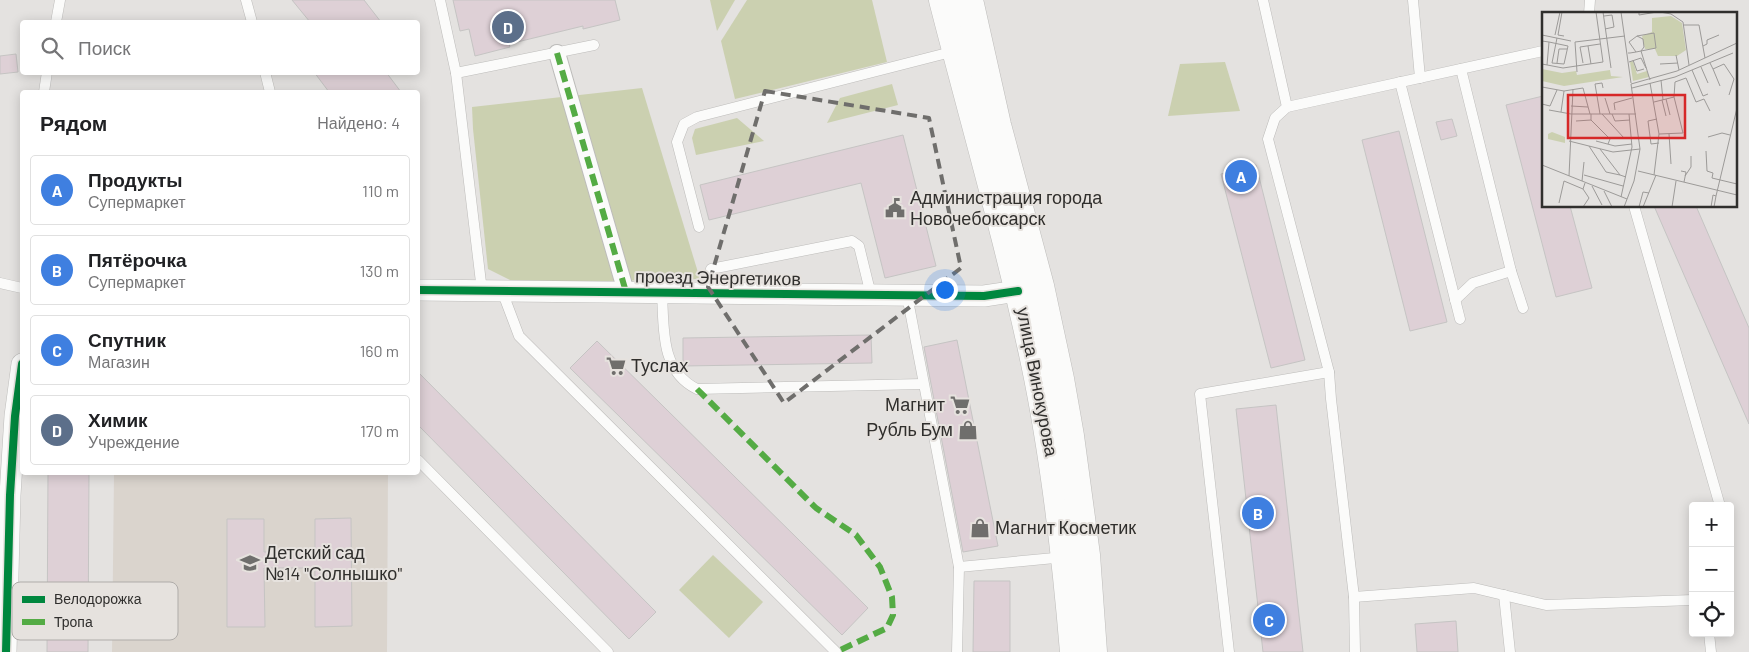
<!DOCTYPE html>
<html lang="ru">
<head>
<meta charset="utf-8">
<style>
	:root { --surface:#fff; --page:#f2f2f2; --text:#202124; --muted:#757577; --line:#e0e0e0; --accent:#db2777 }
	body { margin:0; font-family:Barlow,sans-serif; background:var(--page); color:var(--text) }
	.controls { position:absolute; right:15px; bottom:15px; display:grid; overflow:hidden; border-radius:5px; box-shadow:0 2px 12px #0003 }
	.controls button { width:45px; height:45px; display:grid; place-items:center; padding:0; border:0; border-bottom:1px solid var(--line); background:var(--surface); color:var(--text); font:25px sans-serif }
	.you { position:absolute; left:944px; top:289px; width:18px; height:18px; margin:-12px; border:4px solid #fff; border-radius:50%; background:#1a73e8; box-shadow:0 0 0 8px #1a73e833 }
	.badge { display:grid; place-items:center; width:32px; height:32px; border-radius:50%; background:var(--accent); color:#fff; font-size:16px; font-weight:700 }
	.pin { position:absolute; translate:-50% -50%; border:2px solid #fff; box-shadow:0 1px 5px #0006 }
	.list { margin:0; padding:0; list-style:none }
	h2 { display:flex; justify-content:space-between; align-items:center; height:65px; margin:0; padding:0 20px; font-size:21px }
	h2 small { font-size:16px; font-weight:400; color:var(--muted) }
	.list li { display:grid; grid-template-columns:32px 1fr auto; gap:15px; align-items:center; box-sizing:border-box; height:70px; margin:0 10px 10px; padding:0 10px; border:1px solid var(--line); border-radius:5px }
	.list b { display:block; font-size:19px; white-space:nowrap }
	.list p { margin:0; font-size:16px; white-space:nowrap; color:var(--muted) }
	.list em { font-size:16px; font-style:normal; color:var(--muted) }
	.icon { flex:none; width:28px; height:28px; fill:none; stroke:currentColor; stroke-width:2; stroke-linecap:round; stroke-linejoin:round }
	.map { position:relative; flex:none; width:1749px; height:652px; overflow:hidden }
	.search { position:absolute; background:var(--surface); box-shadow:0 2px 12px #0003; left:20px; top:20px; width:400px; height:55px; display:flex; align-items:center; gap:12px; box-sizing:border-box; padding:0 18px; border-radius:5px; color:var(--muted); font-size:19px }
	.panel { position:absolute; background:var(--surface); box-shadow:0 2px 12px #0003; left:20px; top:90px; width:400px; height:385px; border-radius:5px }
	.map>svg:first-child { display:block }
</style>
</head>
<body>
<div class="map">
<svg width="1749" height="652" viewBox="0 0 1749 652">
	<rect width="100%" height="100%" fill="#e4e2e0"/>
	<polygon fill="#dad4cd" points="386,472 388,474 387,652 112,652 114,473"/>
	<g fill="#cbd0b0">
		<polygon points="710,0 735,0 717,31"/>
		<polygon points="747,0 872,0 887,62 735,99 721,41"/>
		<polygon points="1225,62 1240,111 1168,116 1180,64"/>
		<polygon points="892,84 898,105 827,123 840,98"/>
		<polygon points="642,88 700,279 516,283 488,269 473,129 472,107"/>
		<polygon points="737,118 764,141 696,155 692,138 695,129"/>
		<polygon points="713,555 763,602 729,638 679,590"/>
	</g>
	<g fill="#ded0d6" stroke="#c5c4c3">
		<polygon points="292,0 364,0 381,22 310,22"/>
		<polygon points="453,0 615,0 620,20 583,29 583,26 509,44 510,47 475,56 469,29 460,31"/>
		<polygon points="16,54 18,72 0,74 0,56"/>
		<polygon points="314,72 386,72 401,92 329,92"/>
		<polygon points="1543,96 1543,206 1570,206 1592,288 1556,297 1506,105"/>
		<polygon points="1452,119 1457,136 1441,140 1436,122"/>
		<polygon points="1399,131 1447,322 1410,331 1362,140"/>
		<polygon points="903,135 936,266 885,278 861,183 709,220 700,185"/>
		<polygon points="1256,165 1305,360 1271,368 1221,174"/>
		<polygon points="1654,206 1696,206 1749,328 1749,424"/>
		<polygon points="871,335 872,363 683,366 683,338"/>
		<polygon points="957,340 998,546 963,552 924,347"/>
		<polygon points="597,341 868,608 842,635 570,368"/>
		<polygon points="418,372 656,612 629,639 418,425"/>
		<polygon points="1276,405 1303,652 1263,652 1236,409"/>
		<polygon points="48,472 89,472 88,652 47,652"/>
		<polygon points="351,518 352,626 315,627 315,568 264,568 265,627 227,627 227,519 264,519 264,552 315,552 315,519"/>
		<polygon points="974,581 1010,581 1010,652 973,652"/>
		<polygon points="1456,621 1458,652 1417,652 1415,624"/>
	</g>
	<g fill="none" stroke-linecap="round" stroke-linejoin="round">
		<defs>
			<g id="service">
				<polyline points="246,0 252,22"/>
				<polyline points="440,0 456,73 482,291"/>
				<polyline points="1263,0 1287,107 1275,118 1268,139 1329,372 1331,399 1354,597 1355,652"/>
				<polyline points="1413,0 1420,78"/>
				<polyline points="1589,14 1590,0"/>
				<polyline points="56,22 60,0"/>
				<polyline points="1461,69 1511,271 1523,308"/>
				<polyline points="265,72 270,92"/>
				<polyline points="456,73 594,45"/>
				<polyline points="1400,82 1460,319"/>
				<polyline points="44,92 47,72"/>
				<polyline points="1287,107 1543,51"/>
				<polyline points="1634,206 1720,506"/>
				<polyline points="699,227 677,142 684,124 697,117 955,51"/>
				<polyline points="0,283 22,288"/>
				<polyline points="502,291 519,336 836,652"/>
				<path d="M662,293C664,328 660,371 697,389L923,384"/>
				<polyline points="719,293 711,269 852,241 859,246 871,295"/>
				<polyline points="907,295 959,567 957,652"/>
				<polyline points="1455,300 1473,283 1511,271"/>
				<polyline points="418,460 608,652"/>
				<polyline points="959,567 1065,557"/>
				<polyline points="1504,595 1510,652"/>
				<polyline points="1354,597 1474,588 1546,605 1693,600"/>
				<polyline points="1709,633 1711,652"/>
				<polyline points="1229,652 1200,394 1329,372"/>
			</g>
			<polyline id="pedestrian" points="557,53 626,292"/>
			<g id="minor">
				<polyline points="418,290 984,296 1018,291"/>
				<polyline points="6,652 10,495 15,416 22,364"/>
			</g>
			<g id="secondary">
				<path d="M943,0C974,121 1009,241 1035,363C1055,458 1066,555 1074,652"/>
				<polyline points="969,0 997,125 1040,286 1060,379 1070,436 1086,555 1093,652"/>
			</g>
		</defs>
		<use href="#service" stroke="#bdbcba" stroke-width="11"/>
		<use href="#pedestrian" stroke="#bdbcba" stroke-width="18"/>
		<use href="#minor" stroke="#bdbcba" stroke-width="22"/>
		<use href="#secondary" stroke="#bdbcba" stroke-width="29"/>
		<use href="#service" stroke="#fbfbfa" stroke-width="10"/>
		<use href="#pedestrian" stroke="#fbfbfa" stroke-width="16"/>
		<use href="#minor" stroke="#fbfbfa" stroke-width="21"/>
		<use href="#secondary" stroke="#fbfbfa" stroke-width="28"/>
		<g stroke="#54ab44" stroke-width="6" stroke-dasharray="12 6" stroke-linecap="butt">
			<polyline points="557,53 626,292"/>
			<polyline points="697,389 816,508 856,535 880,567 892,597 893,615 887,628 836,652"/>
		</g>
		<defs>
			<g id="cycleway">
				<polyline points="418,290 984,296 1018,291"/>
				<polyline points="6,652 10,495 15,416 22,364"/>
			</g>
		</defs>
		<use href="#cycleway" stroke="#e6e2de" stroke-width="11"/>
		<use href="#cycleway" stroke="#00873e" stroke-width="8"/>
	</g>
	<path fill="none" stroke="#6f6e6c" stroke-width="4" stroke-dasharray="10 6" stroke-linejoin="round" d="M765,91L929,118L961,268L784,403L708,287Z"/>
	<defs>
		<symbol id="civic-bare" viewBox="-9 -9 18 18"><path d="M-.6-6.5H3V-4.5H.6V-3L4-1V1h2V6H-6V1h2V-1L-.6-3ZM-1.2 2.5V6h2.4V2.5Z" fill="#6f6e6c" stroke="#e6e2de" stroke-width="2.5" paint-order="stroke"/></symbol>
		<symbol id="supermarket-bare" viewBox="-9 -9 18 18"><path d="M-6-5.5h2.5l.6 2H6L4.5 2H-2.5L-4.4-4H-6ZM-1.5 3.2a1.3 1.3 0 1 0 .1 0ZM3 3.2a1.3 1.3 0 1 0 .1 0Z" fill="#6f6e6c" stroke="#e6e2de" stroke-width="2.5" paint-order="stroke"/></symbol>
		<symbol id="shop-bare" viewBox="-9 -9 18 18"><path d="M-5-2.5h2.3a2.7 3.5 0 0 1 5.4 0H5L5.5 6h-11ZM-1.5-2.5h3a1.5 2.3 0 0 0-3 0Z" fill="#6f6e6c" stroke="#e6e2de" stroke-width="2.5" paint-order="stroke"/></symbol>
		<symbol id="school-bare" viewBox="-9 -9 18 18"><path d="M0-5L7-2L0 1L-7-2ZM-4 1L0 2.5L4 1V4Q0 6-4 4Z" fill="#6f6e6c" stroke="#e6e2de" stroke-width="2.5" paint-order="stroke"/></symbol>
	</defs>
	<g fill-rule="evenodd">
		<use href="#civic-bare" x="881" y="194" width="28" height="28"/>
		<use href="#supermarket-bare" x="602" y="352" width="28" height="28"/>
		<use href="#supermarket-bare" x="946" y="391" width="28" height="28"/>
		<use href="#shop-bare" x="954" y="416" width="28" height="28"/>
		<use href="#shop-bare" x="966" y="514" width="28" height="28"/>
		<use href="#school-bare" x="236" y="549" width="28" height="28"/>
	</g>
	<g text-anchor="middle" stroke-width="4" stroke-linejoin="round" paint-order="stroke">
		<g font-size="18" fill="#302f2d" stroke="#e6e2de" text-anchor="start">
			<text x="910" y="204">Администрация города<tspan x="910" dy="21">Новочебоксарск</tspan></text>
			<text x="631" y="372">Туслах</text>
			<text x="945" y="411" text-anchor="end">Магнит</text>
			<text x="953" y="436" text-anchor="end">Рубль Бум</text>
			<text x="995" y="534">Магнит Косметик</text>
			<text x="265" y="559">Детский сад<tspan x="265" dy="21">№14 "Солнышко"</tspan></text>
		</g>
		<g font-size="18" fill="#302f2d" stroke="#e6e2de">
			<text transform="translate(718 278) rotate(1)" y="6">проезд Энергетиков</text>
			<text transform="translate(1037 382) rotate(79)" y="6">улица Винокурова</text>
		</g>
	</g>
	<g transform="translate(1542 12)">
		<rect width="195" height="195" fill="#e4e2e0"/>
		<path d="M129,4L140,11L144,38L135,44H116L113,37H103L100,24L110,20V6ZM91,49L95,62L105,59L107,65L91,69L88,50ZM0,57L20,61L34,59L35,63L68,58L69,64L81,65L22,74L0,69ZM10,120L23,125V131L6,127V122Z" fill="#cbd0b0"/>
		<path fill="none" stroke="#9c9a98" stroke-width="1" d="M20,0L16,23L22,24M61,0L69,56M79,0L89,71M97,0V3L115,0M118,0L129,2L141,10L147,53M62,4L70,3L72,15L63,17M141,13H157L163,46M0,23L29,29M13,23L18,0M95,24L112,21L114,36L99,39L108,68M0,29L7,30L5,53M7,30L26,34L22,52L10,51M46,34L49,52M161,34L165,32V28L177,23M86,41H88L94,40L99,39L102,35L101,27L95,24L87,30L94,40M134,43L137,58M91,48L95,59L102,57M87,50L99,46L104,56M10,51L15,26M15,51L17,37H25M41,51L38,35L58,32M168,51L171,57L182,52L192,67L187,83M0,52L21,56L61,50L54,0M118,52L136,51M159,55L166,71M171,57L178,74M150,58L161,84L166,82M35,60L33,30L83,24M119,68L121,88M108,71L117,122L112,163M89,72L135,59L195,31M0,75L22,79L41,76L48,102M90,76L133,65L191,41M63,86L68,102M124,87L128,103M120,88L124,104M112,90L132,85M0,92L8,94L15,78M29,94L46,95M7,98L29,102H94M73,98L72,91L90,86M19,100L22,79M49,102V108L68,127L66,132M58,102L53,72L60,71L61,76M60,102L82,126M70,102L73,109L88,108M115,107L106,109L109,132L117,131M34,109L49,108M117,122L141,121L132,85L133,70L144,66L154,90L162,87L168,99M127,122L129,152M166,125L180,121L188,123M27,129L71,140L98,137M54,129L73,134L90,132M47,134L64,160L78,163M58,137L78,163L84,165M164,139L165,159L171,161L170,166L195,172M0,153L85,187M96,159L195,183M139,159L144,160L142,170M42,163L81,174M27,164L31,77M143,164L149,155V144M40,169L42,150M50,174L60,193M62,179L70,195M174,184L195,96M79,185L90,135L87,102M17,191L22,169L41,177M41,195L47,186L41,177L43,171M82,195L92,169L98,137L89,72M97,195L101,180L107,181M101,195L114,163M130,195L134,169M169,195L171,183L174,184L172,195"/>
		<path fill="#d62828" fill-opacity="0.15" stroke="#d62828" stroke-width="2.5" d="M26,83H143V126H26Z"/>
		<rect width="195" height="195" fill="none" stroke="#302f2d" stroke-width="2.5"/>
	</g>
	<rect x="12" y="582" width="166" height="58" rx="8" fill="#e6e2de" stroke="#afaca9" stroke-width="1"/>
	<rect x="22" y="596" width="23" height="7" fill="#00873e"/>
	<rect x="22" y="619" width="23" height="6" fill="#54ab44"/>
	<g font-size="14" fill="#302f2d">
		<text x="54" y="604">Велодорожка</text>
		<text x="54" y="627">Тропа</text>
	</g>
</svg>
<div class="controls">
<button>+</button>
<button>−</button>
<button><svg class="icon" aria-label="locate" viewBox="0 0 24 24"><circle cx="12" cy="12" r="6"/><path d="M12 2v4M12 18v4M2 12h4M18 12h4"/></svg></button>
</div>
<div class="you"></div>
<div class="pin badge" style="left:1241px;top:176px;background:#3f7fe0">A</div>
<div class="pin badge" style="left:1258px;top:513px;background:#3f7fe0">B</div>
<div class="pin badge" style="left:1269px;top:620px;background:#3f7fe0">C</div>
<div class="pin badge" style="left:508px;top:27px;background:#5c6f8a">D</div>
<div class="search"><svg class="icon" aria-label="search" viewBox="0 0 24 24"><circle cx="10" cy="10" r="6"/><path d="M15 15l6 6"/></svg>Поиск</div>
<section class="panel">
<h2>Рядом<small>Найдено: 4</small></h2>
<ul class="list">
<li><span class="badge" style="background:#3f7fe0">A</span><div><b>Продукты</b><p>Супермаркет</p></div><em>110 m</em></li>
<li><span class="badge" style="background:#3f7fe0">B</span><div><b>Пятёрочка</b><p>Супермаркет</p></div><em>130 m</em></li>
<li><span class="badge" style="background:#3f7fe0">C</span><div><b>Спутник</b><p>Магазин</p></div><em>160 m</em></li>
<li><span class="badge" style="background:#5c6f8a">D</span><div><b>Химик</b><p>Учреждение</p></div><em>170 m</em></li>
</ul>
</section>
</div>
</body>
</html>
